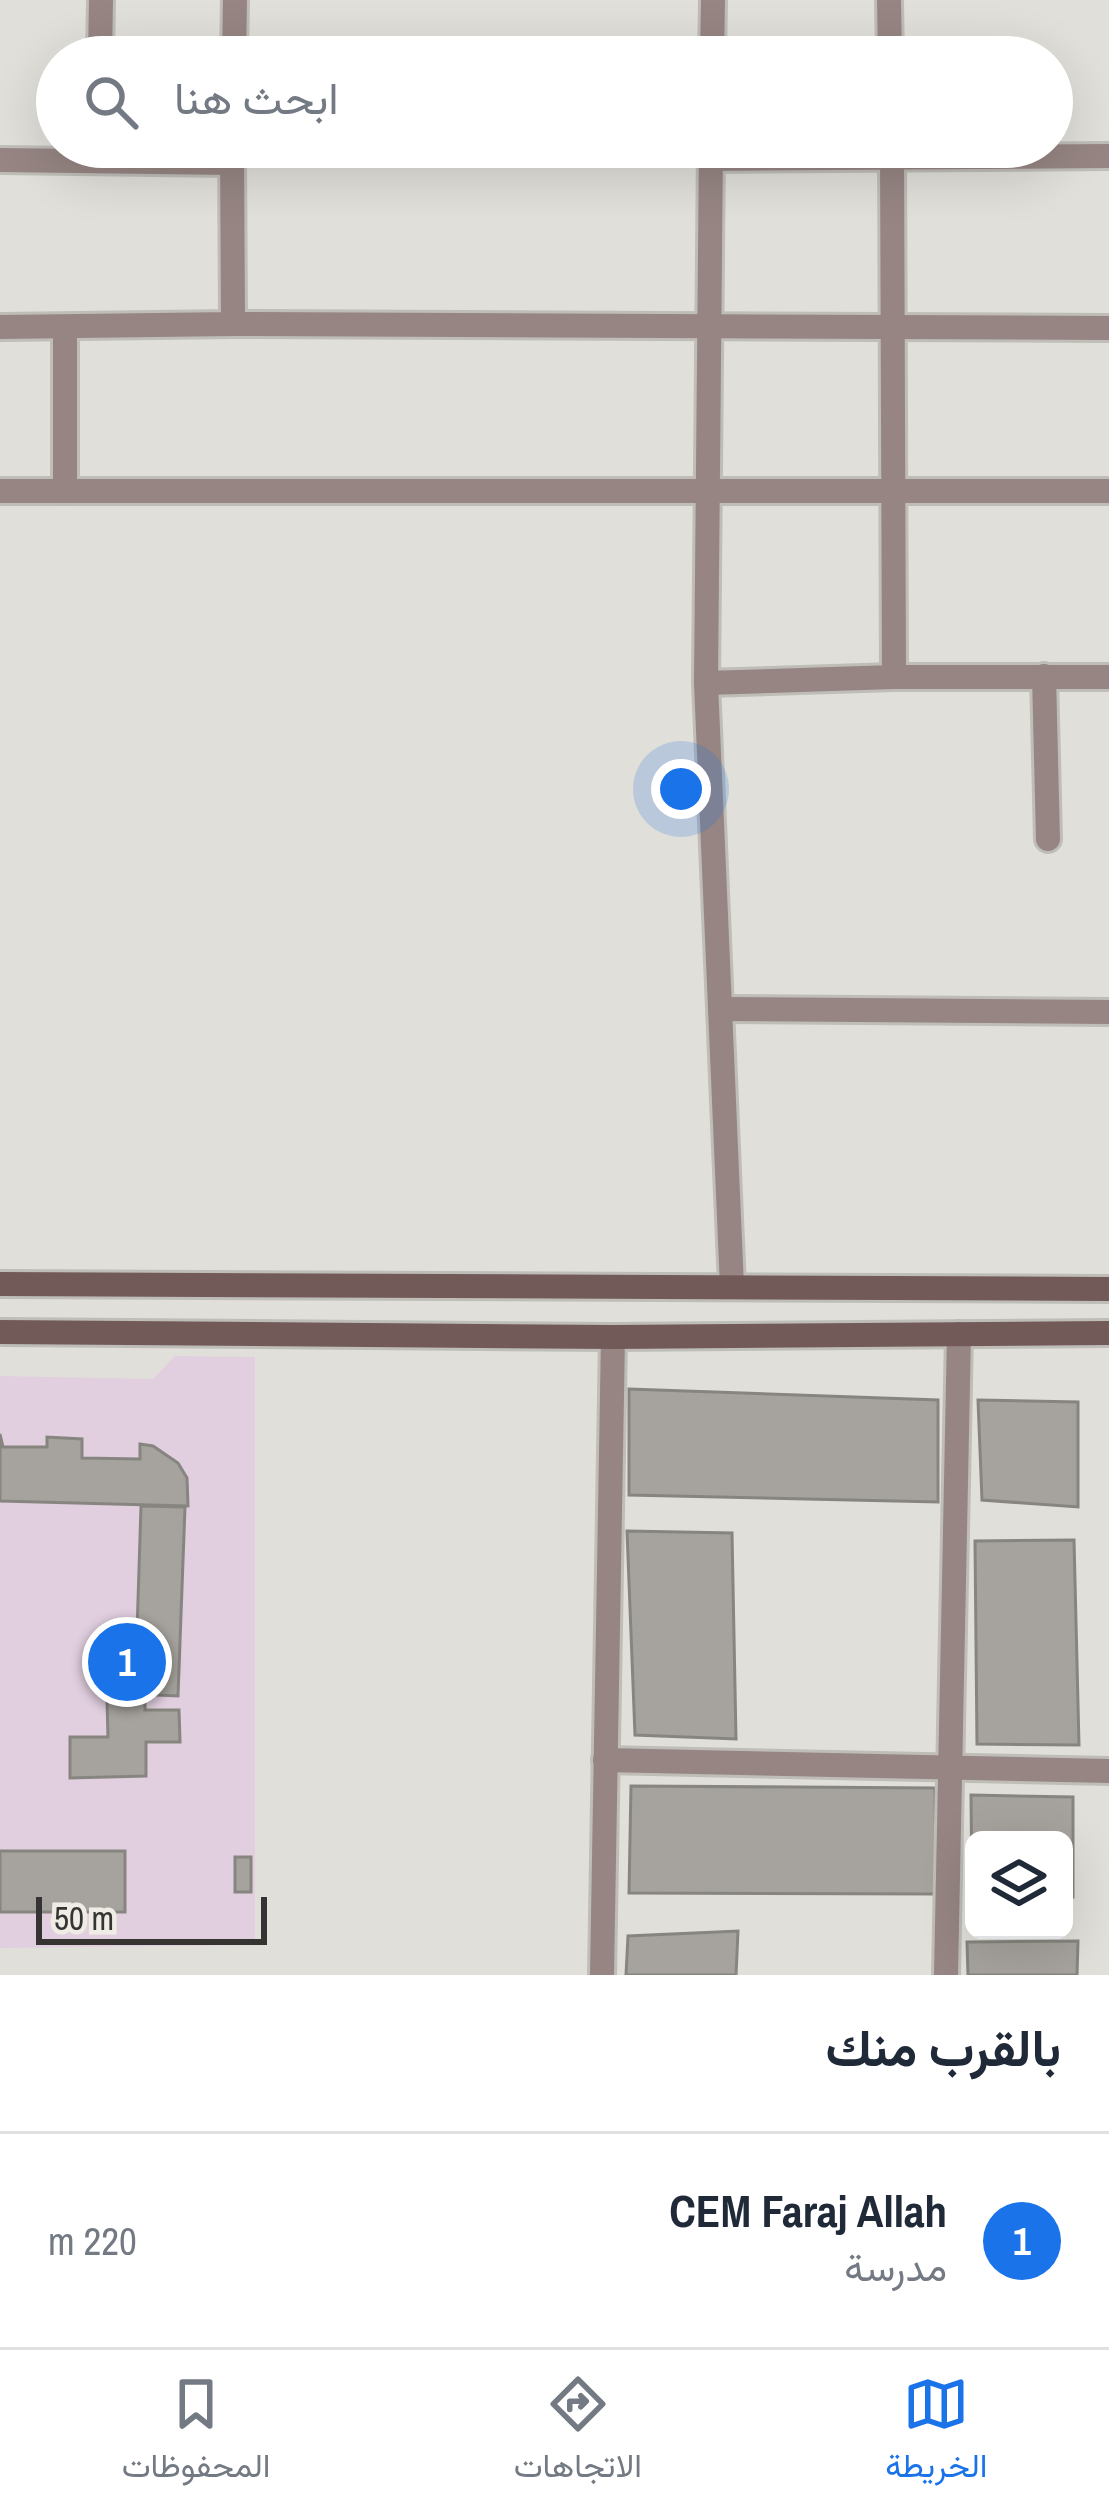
<!DOCTYPE html>
<html lang="ar">
<head>
<meta charset="utf-8">
<style>
	:root { --surface:#fff; --page:#f2f2f3; --text:#1f2937; --muted:#747a83; --line:#e0e1e3; --accent:#1a73e8 }
	body { margin:0; font-family:"Archivo Narrow",Vazirmatn,sans-serif; background:var(--page); color:var(--text); direction:rtl }
	.controls { position:absolute; right:36px; bottom:36px; display:grid; overflow:hidden; border-radius:18px; box-shadow:0 12px 48px #0002 }
	.controls button { width:108px; height:108px; display:grid; place-items:center; padding:0; border:0; border-bottom:3px solid var(--line); background:var(--surface); color:var(--text); font:60px sans-serif }
	.scale { position:absolute; left:36px; bottom:30px; width:231px; box-sizing:border-box; padding-left:12px; border:6px solid #353432; border-top:0; font-size:33px; line-height:42px; white-space:nowrap; color:#353432; -webkit-text-stroke:9px #efece6; paint-order:stroke }
	.you { position:absolute; left:681px; top:789px; width:42px; height:42px; margin:-30px; border:9px solid #fff; border-radius:50%; background:#1a73e8; box-shadow:0 0 0 18px #1a73e833 }
	.badge { display:grid; place-items:center; width:78px; height:78px; border-radius:50%; background:var(--accent); color:#fff; font-size:39px; font-weight:700 }
	.pin { position:absolute; translate:-50% -50%; border:6px solid #fff; box-shadow:0 3px 12px #0006 }
	.list { margin:0; padding:0; list-style:none }
	h2 { display:flex; justify-content:space-between; align-items:center; height:156px; margin:0; padding:0 48px; font-size:51px }
	h2 small { font-size:39px; font-weight:400; color:var(--muted) }
	.list li { display:grid; grid-template-columns:78px 1fr auto; gap:36px; align-items:center; box-sizing:border-box; height:216px; padding:0 48px; border-top:3px solid var(--line) }
	.list b { display:block; font-size:45px; white-space:nowrap }
	.list p { margin:0; font-size:39px; white-space:nowrap; color:var(--muted) }
	.list em { font-size:39px; font-style:normal; color:var(--muted) }
	.icon { flex:none; width:66px; height:66px; fill:none; stroke:currentColor; stroke-width:2; stroke-linecap:round; stroke-linejoin:round }
	.map { position:relative; flex:none; width:1109px; height:1975px; overflow:hidden; direction:ltr }
	.search { position:absolute; background:var(--surface); box-shadow:0 12px 48px #0002; left:36px; right:36px; top:36px; height:132px; display:flex; align-items:center; gap:30px; box-sizing:border-box; padding:0 42px; border-radius:66px; color:var(--muted); font-size:45px }
	.sheet { height:372px; background:var(--surface) }
	nav { display:flex; justify-content:space-around; align-items:center; box-sizing:border-box; height:168px; border-top:3px solid var(--line); background:var(--surface); font-size:33px; color:var(--muted) }
	nav a { display:grid; justify-items:center; gap:6px }
	nav .on { color:var(--accent) }
	.map>svg:first-child { display:block }
</style>
</head>
<body>
<div class="map">
<svg width="1109" height="1975" viewBox="0 0 1109 1975">
	<rect width="100%" height="100%" fill="#e1dfd9"/>
	<polygon fill="#e1cfdf" points="175,1356 255,1357 255,1945 0,1948 0,1376 153,1379"/>
	<g fill="#a6a39e" stroke="#87857f" stroke-width="3">
		<polygon points="629,1389 938,1400 938,1502 629,1495"/>
		<polygon points="978,1400 1078,1402 1078,1507 982,1500"/>
		<polygon points="0,1434 3,1447 47,1447 47,1437 82,1439 82,1458 140,1459 140,1444 153,1446 178,1463 187,1478 188,1506 0,1501"/>
		<polygon points="141,1506 185,1507 178,1696 135,1694"/>
		<polygon points="627,1531 732,1533 736,1739 635,1735"/>
		<polygon points="1074,1540 1079,1745 977,1744 975,1541"/>
		<polygon points="107,1701 145,1701 145,1710 179,1710 180,1742 146,1742 146,1776 70,1778 70,1737 108,1737"/>
		<polygon points="631,1786 935,1788 936,1894 629,1893"/>
		<polygon points="971,1795 1073,1797 1073,1897 1064,1897 1064,1840 974,1840 972,1896"/>
		<rect x="0" y="1851" width="125" height="61"/>
		<rect x="235" y="1857" width="16" height="35"/>
		<polygon points="738,1931 736,1975 626,1975 628,1936"/>
		<polygon points="1078,1941 1077,1975 968,1975 967,1942"/>
	</g>
	<g fill="none" stroke-linecap="round" stroke-linejoin="round">
		<defs>
			<g id="street">
				<polyline points="889,0 890,57"/>
				<polyline points="100,57 101,0"/>
				<polyline points="234,57 235,0"/>
				<polyline points="712,57 713,0"/>
				<polyline points="711,147 706,683 732,1287"/>
				<polyline points="892,147 894,677 1109,677"/>
				<polyline points="711,159 1109,156"/>
				<polyline points="0,160 231,163"/>
				<polyline points="233,324 1109,328"/>
				<polyline points="0,327 233,324 232,147"/>
				<polyline points="0,491 1109,491"/>
				<polyline points="65,491 65,327"/>
				<polyline points="1044,676 1048,839"/>
				<polyline points="706,683 894,677"/>
				<polyline points="720,1009 1109,1012"/>
				<polyline points="605,1760 1109,1771"/>
				<polyline points="602,1975 613,1337"/>
				<polyline points="946,1975 959,1334"/>
			</g>
			<g id="secondary">
				<polyline points="0,1284 1109,1289"/>
				<polyline points="0,1332 613,1337 1109,1333"/>
			</g>
		</defs>
		<use href="#street" stroke="#bfbdb8" stroke-width="30"/>
		<use href="#secondary" stroke="#bfbdb8" stroke-width="30"/>
		<use href="#street" stroke="#968583" stroke-width="24"/>
		<use href="#secondary" stroke="#725a58" stroke-width="24"/>
	</g>
</svg>
<div class="controls">
<button><svg class="icon" aria-label="layers" viewBox="0 0 24 24"><path d="M12 4l9 5-9 5-9-5zM3 14l9 5 9-5"/></svg></button>
</div>
<div class="scale">50 m</div>
<div class="you"></div>
<div class="pin badge" style="left:127px;top:1662px">1</div>
<div class="search"><svg class="icon" aria-label="search" viewBox="0 0 24 24"><circle cx="10" cy="10" r="6"/><path d="M15 15l6 6"/></svg>ابحث هنا</div>
</div>
<section class="sheet">
<h2>بالقرب منك<small></small></h2>
<ul class="list">
<li><span class="badge">1</span><div><b>CEM Faraj Allah</b><p>مدرسة</p></div><em>220 m</em></li>
</ul>
</section>
<nav>
<a class="on"><svg class="icon" aria-label="map" viewBox="0 0 24 24"><path d="M3 6l6-2 6 2 6-2v14l-6 2-6-2-6 2zM9 4v14M15 6v14"/></svg>الخريطة</a>
<a><svg class="icon" aria-label="directions" viewBox="0 0 24 24"><path d="M12 3l9 9-9 9-9-9zM9 14v-3h6M13 9l2 2-2 2"/></svg>الاتجاهات</a>
<a><svg class="icon" aria-label="saved" viewBox="0 0 24 24"><path d="M7 4h10v16l-5-4-5 4z"/></svg>المحفوظات</a>
</nav>
</body>
</html>
